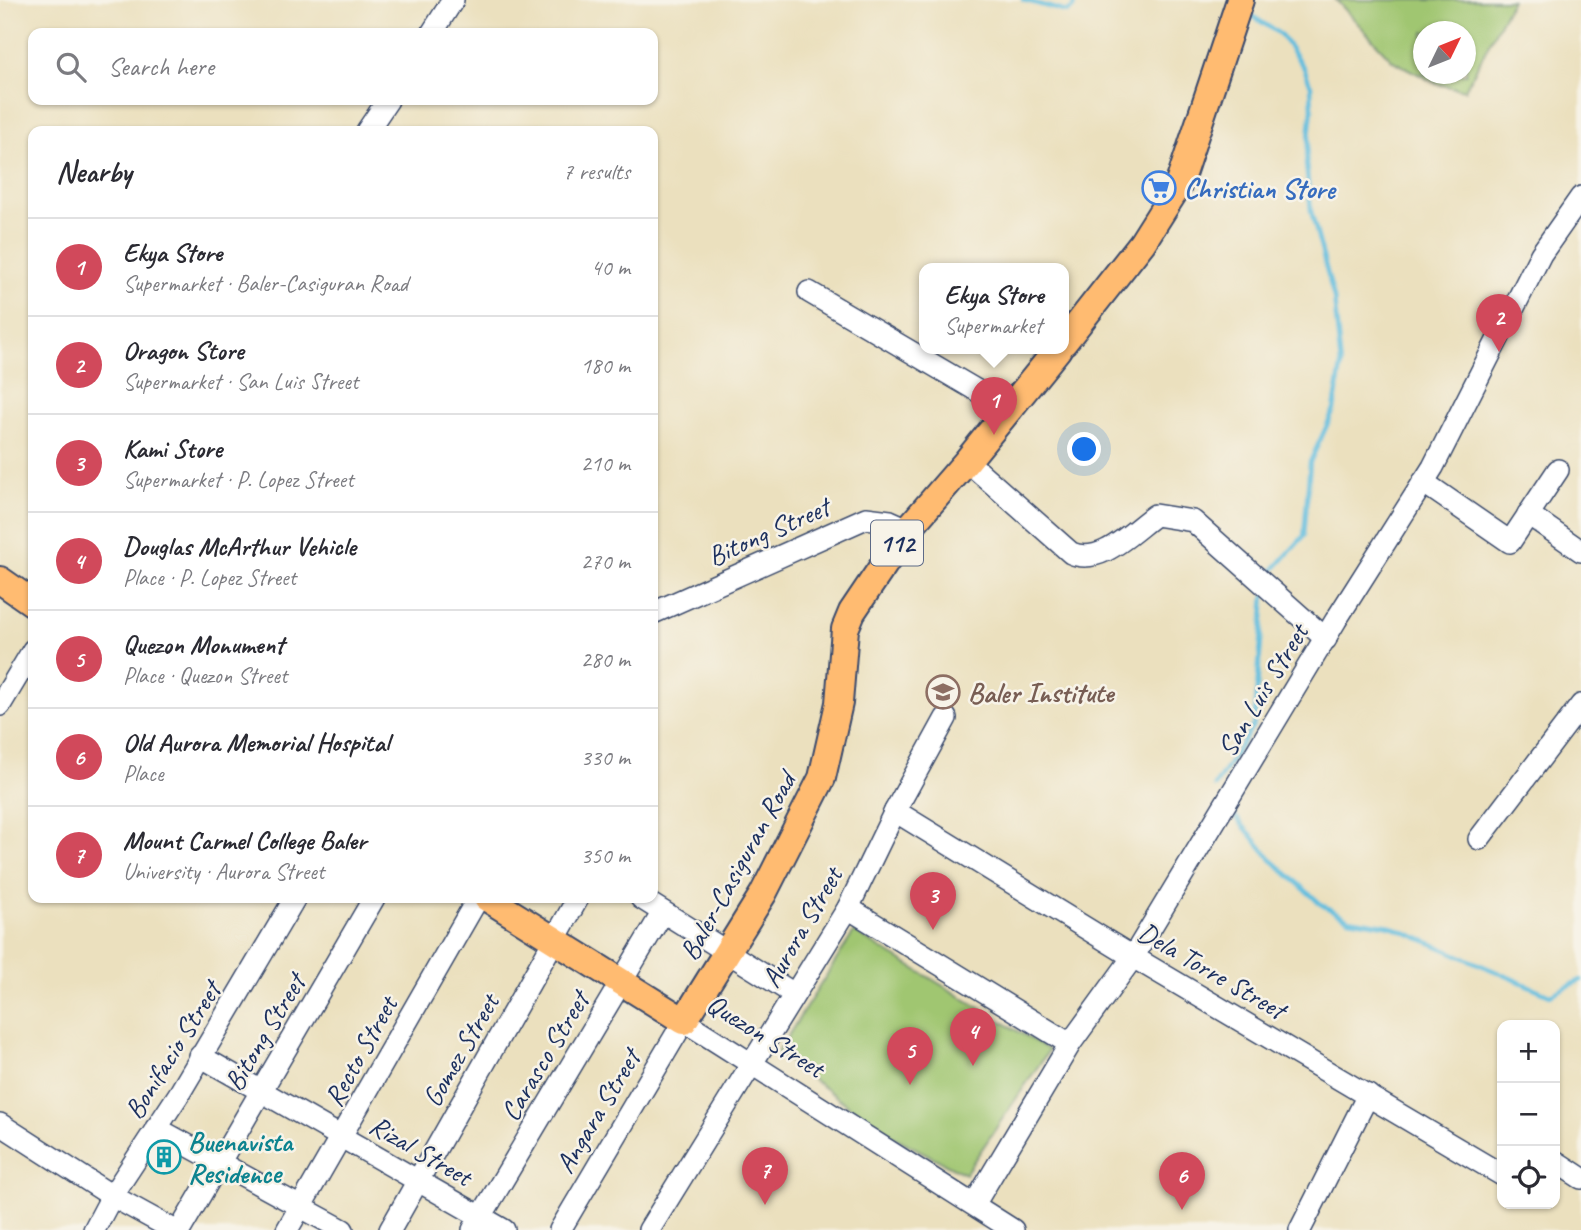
<!DOCTYPE html>
<html lang="en">
<head>
<meta charset="utf-8">
<style>
	:root { --surface:#fff; --page:#f2f2f3; --text:#2b2b33; --muted:#7c7c81; --line:#e1e1e2; --accent:#d1495b }
	body { margin:0; font-family:Caveat,sans-serif; background:var(--page); color:var(--text) }
	.controls { position:absolute; right:21px; bottom:21px; display:grid; overflow:hidden; border-radius:14px; box-shadow:0 2px 5px #0004 }
	.controls button { width:63px; height:63px; display:grid; place-items:center; padding:0; border:0; border-bottom:2px solid var(--line); background:var(--surface); color:var(--text); font:35px sans-serif }
	.compass { position:absolute; left:1413px; top:21px; width:63px; height:63px; border-radius:50%; background:var(--surface); box-shadow:0 2px 5px #0004; rotate:47deg }
	.you { position:absolute; left:1085px; top:450px; width:24px; height:24px; margin:-18px; border:5px solid #fff; border-radius:50%; background:#1a73e8; box-shadow:0 0 0 10px #1a73e833 }
	.badge { display:grid; place-items:center; width:46px; height:46px; border-radius:50%; background:var(--accent); color:#fff; font-size:23px; font-weight:700 }
	.pin { position:absolute; translate:-50% -58px; filter:drop-shadow(0 2px 4px #0008) }
	.pin::after { content:''; position:absolute; top:37px; width:24px; height:21px; background:inherit; clip-path:polygon(0 0,100% 0,50% 100%) }
	.popup { position:absolute; left:919px; top:263px; width:150px; height:91px; box-sizing:border-box; display:grid; place-content:center; border-radius:14px; background:var(--surface); filter:drop-shadow(0 2px 5px #0005); font-size:23px; white-space:nowrap; color:var(--muted) }
	.popup b { font-size:26px; color:var(--text) }
	.popup::after { content:''; position:absolute; left:50%; top:100%; margin-left:-14px; border:14px solid transparent; border-top-color:var(--surface) }
	.list { margin:0; padding:0; list-style:none }
	h2 { display:flex; justify-content:space-between; align-items:center; height:91px; margin:0; padding:0 28px; font-size:30px }
	h2 small { font-size:23px; font-weight:400; color:var(--muted) }
	.list li { display:grid; grid-template-columns:46px 1fr auto; gap:21px; align-items:center; box-sizing:border-box; height:98px; padding:0 28px; border-top:2px solid var(--line) }
	.list b { display:block; font-size:26px; white-space:nowrap }
	.list p { margin:0; font-size:23px; white-space:nowrap; color:var(--muted) }
	.list em { font-size:23px; font-style:normal; color:var(--muted) }
	.icon { flex:none; width:38px; height:38px; fill:none; stroke:currentColor; stroke-width:2; stroke-linecap:round; stroke-linejoin:round }
	.map { position:relative; flex:none; width:1581px; height:1230px; overflow:hidden }
	.search { position:absolute; background:var(--surface); box-shadow:0 2px 5px #0004; left:28px; top:28px; width:630px; height:77px; display:flex; align-items:center; gap:18px; box-sizing:border-box; padding:0 24px; border-radius:14px; color:var(--muted); font-size:26px }
	.panel { position:absolute; background:var(--surface); box-shadow:0 2px 5px #0004; left:28px; top:126px; width:630px; height:777px; border-radius:14px }
	.map>svg:first-child { display:block }
</style>
</head>
<body>
<div class="map">
<svg width="1581" height="1230" viewBox="0 0 1581 1230">
	<rect width="100%" height="100%" fill="#f7f3e8"/>
	<filter id="ink" filterUnits="userSpaceOnUse"><feTurbulence type="fractalNoise" baseFrequency=".0143" numOctaves="2"/><feDisplacementMap in="SourceGraphic" scale="14" xChannelSelector="R" yChannelSelector="G"/><feConvolveMatrix kernelMatrix="1 2 1 2 8 2 1 2 1" color-interpolation-filters="sRGB"/></filter>
	<filter id="wash" filterUnits="userSpaceOnUse"><feTurbulence type="fractalNoise" baseFrequency=".00686" numOctaves="4" result="noise"/><feDisplacementMap in="SourceGraphic" scale="28" xChannelSelector="R" yChannelSelector="G"/><feGaussianBlur stdDeviation="1.57" result="paint"/><feColorMatrix in="noise" values="0 0 0 0 0 0 0 0 0 0 0 0 0 0 0 0 0 1.4 0 .05"/><feComposite in="paint" operator="in"/></filter>
	<g filter="url(#wash)">
		<rect width="100%" height="100%" fill="#ebe0be"/>
		<g fill="#a0c671" stroke="#5e7a68" stroke-width="2" fill-rule="evenodd">
			<path d="M1336,0H1512L1465,90L1437,84L1393,61ZM1424,32H1466V74H1424Z"/>
			<polygon points="854,932 1049,1050 965,1174 884,1132 777,1053"/>
		</g>
		<g fill="none" stroke-linecap="round" stroke-linejoin="round">
			<g stroke="#60bdde" stroke-width="4.5">
				<polyline points="1023,0 1067,12 1073,8 1075,0"/>
				<polyline points="1248,13 1281,35 1304,68 1311,86 1312,109 1306,164 1311,211 1334,298 1341,366 1334,410 1310,462 1304,536 1267,577"/>
				<polyline points="1215,786 1254,724 1265,595"/>
				<polyline points="1235,816 1273,861 1322,905 1349,919 1391,926 1550,995 1581,980"/>
			</g>
		</g>
	</g>
	<g filter="url(#ink)">
		<g fill="none" stroke-linecap="round" stroke-linejoin="round">
			<defs>
				<g id="minor">
					<polyline points="432,33 453,0"/>
					<polyline points="367,131 388,100"/>
					<polyline points="809,292 1010,410"/>
					<path d="M967,461L1071,553C1101,566 1131,532 1155,515L1193,521L1326,639"/>
					<polyline points="1423,482 1510,542 1558,470"/>
					<polyline points="1528,514 1581,551"/>
					<polyline points="653,613 866,518 890,521 908,529"/>
					<polyline points="0,705 33,650"/>
					<polyline points="895,811 1133,957 1502,1175"/>
					<polyline points="1479,839 1581,705"/>
					<polyline points="641,898 794,994"/>
					<polyline points="848,908 1070,1044"/>
					<polyline points="200,1056 504,1230"/>
					<polyline points="0,1124 112,1196 174,1230"/>
					<polyline points="156,1128 343,1230"/>
					<polyline points="1555,1161 1581,1178"/>
					<polyline points="975,1203 1070,1044 1133,957 1336,620 1433,467 1541,254 1581,197"/>
					<polyline points="94,1230 112,1196 179,1094 295,898"/>
					<polyline points="180,1230 374,898"/>
					<polyline points="287,1230 478,898"/>
					<polyline points="390,1230 578,898"/>
					<polyline points="473,1230 663,912"/>
					<polyline points="560,1230 684,1021 1013,1230"/>
					<polyline points="649,1230 848,908 895,811 946,718"/>
					<polyline points="1300,1230 1368,1095"/>
				</g>
				<g id="major">
					<polyline points="1064,342 1142,243 1178,186 1240,0"/>
					<polyline points="0,580 33,603"/>
					<polyline points="487,898 684,1021 763,894 822,778 839,703 845,629 852,612 908,529 967,461 1058,349"/>
				</g>
			</defs>
			<use href="#minor" stroke="#3a4a6c" stroke-width="24"/>
			<use href="#major" stroke="#3a4a6c" stroke-width="30"/>
			<use href="#minor" stroke="#fff" stroke-width="21"/>
			<use href="#major" stroke="#ffbb71" stroke-width="26"/>
		</g>
	</g>
	<defs>
		<symbol id="supermarket-ring" viewBox="-11 -11 22 22"><circle r="9.5" fill="#f7f3e8" stroke="#3f7fe0" stroke-width="1.5"/><path d="M-6-5.5h2.5l.6 2H6L4.5 2H-2.5L-4.4-4H-6ZM-1.5 3.2a1.3 1.3 0 1 0 .1 0ZM3 3.2a1.3 1.3 0 1 0 .1 0Z" fill="#3f7fe0"/></symbol>
		<symbol id="school-ring" viewBox="-11 -11 22 22"><circle r="9.5" fill="#f7f3e8" stroke="#8d6e63" stroke-width="1.5"/><path d="M0-5L7-2L0 1L-7-2ZM-4 1L0 2.5L4 1V4Q0 6-4 4Z" fill="#8d6e63"/></symbol>
		<symbol id="building-ring" viewBox="-11 -11 22 22"><circle r="9.5" fill="#f7f3e8" stroke="#0f9aa8" stroke-width="1.5"/><path d="M-4-6H4V6H1V3H-1V6H-4ZM-2.5-4.3h1.7v1.8h-1.7ZM.8-4.3h1.7v1.8H.8ZM-2.5-1h1.7V.8h-1.7ZM.8-1h1.7V.8H.8Z" fill="#0f9aa8"/></symbol>
	</defs>
	<g fill-rule="evenodd">
		<use href="#supermarket-ring" x="1140" y="169" width="38" height="38"/>
		<use href="#school-ring" x="924" y="673" width="38" height="38"/>
		<use href="#building-ring" x="145" y="1138" width="38" height="38"/>
	</g>
	<g text-anchor="middle" stroke-width="5" stroke-linejoin="round" paint-order="stroke">
		<rect fill="#f7f3e8" stroke="#5d6a87" stroke-width="2" x="871" y="520.5" width="52" height="45" rx="5"/>
		<g font-size="26" font-weight="bold" fill="#1b2f5e">
			<text x="897" y="552">112</text>
		</g>
		<g font-size="28" font-weight="bold" fill="#366cbe" stroke="#f7f3e8" text-anchor="start">
			<text x="1184" y="198">Christian Store</text>
		</g>
		<g font-size="28" fill="#1b2f5e" stroke="#f7f3e8">
			<text transform="translate(768 531) rotate(-24)" y="10">Bitong Street</text>
			<text transform="translate(1262 690) rotate(-59)" y="10">San Luis Street</text>
			<text transform="translate(737 866) rotate(-61)" y="10">Baler-Casiguran Road</text>
			<text transform="translate(801 927) rotate(-60)" y="10">Aurora Street</text>
			<text transform="translate(1212 970) rotate(30)" y="10">Dela Torre Street</text>
			<text transform="translate(264 1032) rotate(-59)" y="10">Bitong Street</text>
			<text transform="translate(766 1035) rotate(32)" y="10">Quezon Street</text>
			<text transform="translate(172 1050) rotate(-58)" y="10">Bonifacio Street</text>
			<text transform="translate(460 1050) rotate(-60)" y="10">Gomez Street</text>
			<text transform="translate(360 1051) rotate(-61)" y="10">Recto Street</text>
			<text transform="translate(544 1056) rotate(-59)" y="10">Carasco Street</text>
			<text transform="translate(597 1111) rotate(-59)" y="10">Angara Street</text>
			<text transform="translate(421 1150) rotate(30)" y="10">Rizal Street</text>
		</g>
		<g font-size="28" font-weight="bold" fill="#785e54" stroke="#f7f3e8" text-anchor="start">
			<text x="968" y="702">Baler Institute</text>
		</g>
		<g font-size="28" font-weight="bold" fill="#0d838f" stroke="#f7f3e8" text-anchor="start">
			<text x="188" y="1151">Buenavista<tspan x="188" dy="32">Residence</tspan></text>
		</g>
	</g>
</svg>
<div class="controls">
<button>+</button>
<button>−</button>
<button><svg class="icon" aria-label="locate" viewBox="0 0 24 24"><circle cx="12" cy="12" r="6"/><path d="M12 2v4M12 18v4M2 12h4M18 12h4"/></svg></button>
</div>
<svg class="compass" viewBox="-18 -18 36 36"><path d="M0-13l5 13h-10z" fill="#e53935"/><path d="M0 13l5-13h-10z" fill="#7c7c81"/></svg>
<div class="you"></div>
<div class="pin badge" style="left:994px;top:435px">1</div>
<div class="popup"><b>Ekya Store</b>Supermarket</div>
<div class="pin badge" style="left:1499px;top:352px">2</div>
<div class="pin badge" style="left:933px;top:930px">3</div>
<div class="pin badge" style="left:973px;top:1066px">4</div>
<div class="pin badge" style="left:910px;top:1085px">5</div>
<div class="pin badge" style="left:1182px;top:1210px">6</div>
<div class="pin badge" style="left:765px;top:1205px">7</div>
<div class="search"><svg class="icon" aria-label="search" viewBox="0 0 24 24"><circle cx="10" cy="10" r="6"/><path d="M15 15l6 6"/></svg>Search here</div>
<section class="panel">
<h2>Nearby<small>7 results</small></h2>
<ul class="list">
<li><span class="badge">1</span><div><b>Ekya Store</b><p>Supermarket · Baler-Casiguran Road</p></div><em>40 m</em></li>
<li><span class="badge">2</span><div><b>Oragon Store</b><p>Supermarket · San Luis Street</p></div><em>180 m</em></li>
<li><span class="badge">3</span><div><b>Kami Store</b><p>Supermarket · P. Lopez Street</p></div><em>210 m</em></li>
<li><span class="badge">4</span><div><b>Douglas McArthur Vehicle</b><p>Place · P. Lopez Street</p></div><em>270 m</em></li>
<li><span class="badge">5</span><div><b>Quezon Monument</b><p>Place · Quezon Street</p></div><em>280 m</em></li>
<li><span class="badge">6</span><div><b>Old Aurora Memorial Hospital</b><p>Place</p></div><em>330 m</em></li>
<li><span class="badge">7</span><div><b>Mount Carmel College Baler</b><p>University · Aurora Street</p></div><em>350 m</em></li>
</ul>
</section>
</div>
</body>
</html>
